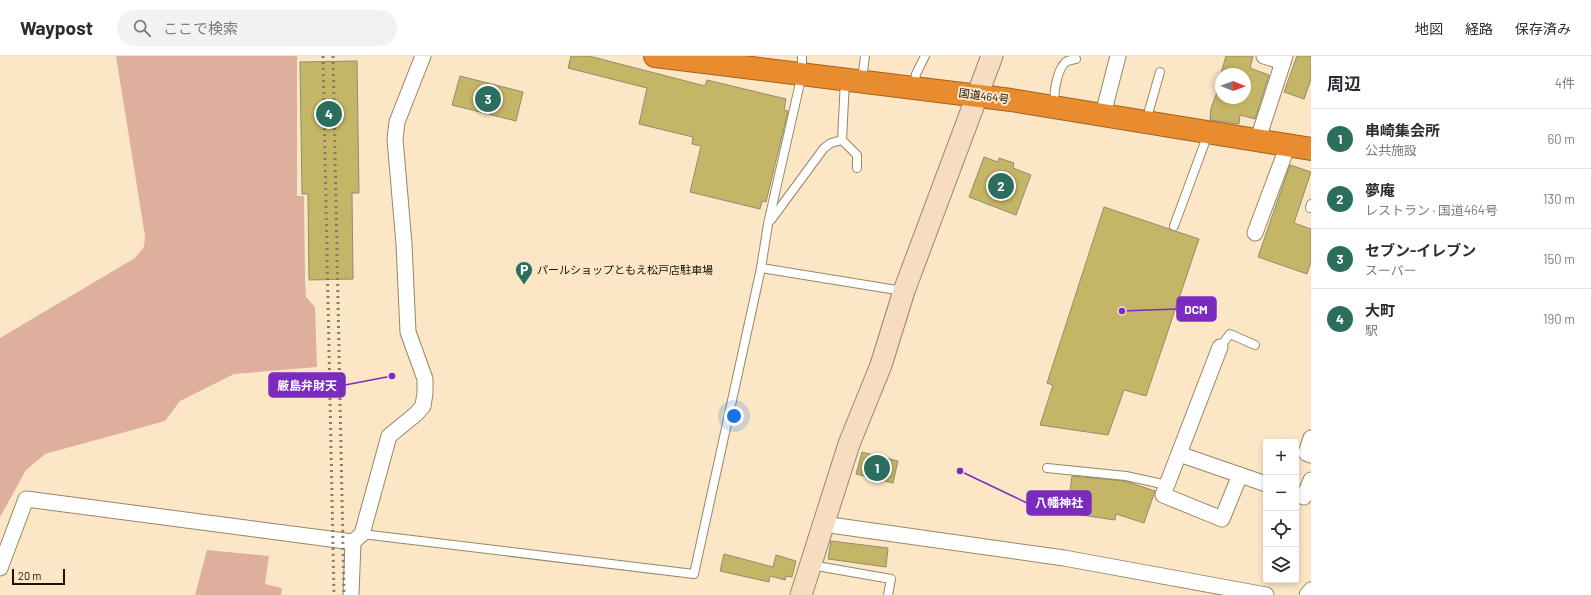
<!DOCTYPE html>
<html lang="ja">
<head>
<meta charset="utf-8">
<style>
	:root { --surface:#fff; --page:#f2f2f3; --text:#2b2b33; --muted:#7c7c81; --line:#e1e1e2; --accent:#2b6e5e }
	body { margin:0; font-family:Barlow,"Noto Sans JP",sans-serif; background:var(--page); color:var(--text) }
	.controls { position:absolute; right:12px; bottom:12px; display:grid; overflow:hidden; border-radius:4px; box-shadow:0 2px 6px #0003 }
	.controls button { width:36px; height:36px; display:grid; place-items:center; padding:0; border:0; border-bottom:1px solid var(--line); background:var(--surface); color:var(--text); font:20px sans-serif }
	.compass { position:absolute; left:1215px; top:12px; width:36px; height:36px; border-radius:50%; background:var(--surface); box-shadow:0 2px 6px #0003; rotate:91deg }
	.scale { position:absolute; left:12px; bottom:10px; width:53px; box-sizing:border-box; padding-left:4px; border:2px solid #1c1408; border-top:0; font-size:11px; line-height:14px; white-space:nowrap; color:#1c1408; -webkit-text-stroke:3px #fbe6c5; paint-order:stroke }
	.you { position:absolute; left:734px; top:360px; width:14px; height:14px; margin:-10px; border:3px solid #fff; border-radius:50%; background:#1a73e8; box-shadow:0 0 0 6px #1a73e833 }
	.badge { display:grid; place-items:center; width:26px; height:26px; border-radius:50%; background:var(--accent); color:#fff; font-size:13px; font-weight:700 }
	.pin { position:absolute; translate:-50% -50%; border:2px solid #fff; box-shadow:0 1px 4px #0006 }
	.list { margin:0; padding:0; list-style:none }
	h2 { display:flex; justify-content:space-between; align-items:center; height:52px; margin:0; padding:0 16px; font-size:17px }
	h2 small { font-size:13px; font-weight:400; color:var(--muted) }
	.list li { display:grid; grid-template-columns:26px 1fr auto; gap:12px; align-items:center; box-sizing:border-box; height:60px; padding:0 16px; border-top:1px solid var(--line) }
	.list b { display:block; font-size:15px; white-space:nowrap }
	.list p { margin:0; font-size:13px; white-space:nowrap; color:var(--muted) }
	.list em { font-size:13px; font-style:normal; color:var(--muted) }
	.icon { flex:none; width:22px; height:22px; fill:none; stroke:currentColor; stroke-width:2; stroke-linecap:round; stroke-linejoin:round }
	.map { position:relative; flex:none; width:1311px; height:539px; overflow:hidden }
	header { display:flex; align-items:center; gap:24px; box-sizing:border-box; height:56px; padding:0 20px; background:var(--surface); border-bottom:1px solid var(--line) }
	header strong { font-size:19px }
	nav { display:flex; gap:22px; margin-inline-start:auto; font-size:14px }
	.search { width:280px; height:36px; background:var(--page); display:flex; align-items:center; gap:10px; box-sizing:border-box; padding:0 14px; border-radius:22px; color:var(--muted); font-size:15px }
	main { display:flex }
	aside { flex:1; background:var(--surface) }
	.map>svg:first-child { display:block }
</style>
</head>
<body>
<header>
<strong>Waypost</strong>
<div class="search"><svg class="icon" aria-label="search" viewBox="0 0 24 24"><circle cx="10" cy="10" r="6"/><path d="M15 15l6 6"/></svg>ここで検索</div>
<nav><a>地図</a><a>経路</a><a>保存済み</a></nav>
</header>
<main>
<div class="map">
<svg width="1311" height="539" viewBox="0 0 1311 539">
	<rect width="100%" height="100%" fill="#fbe6c5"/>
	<g fill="#deaf9d">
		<polygon points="116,0 297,0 297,140 304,140 305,226 306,241 315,251 317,311 234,318 180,345 165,365 45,398 26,414 0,461 0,282 135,202 144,191 145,180"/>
		<polygon points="207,494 269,500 265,528 282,532 281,539 195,539"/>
	</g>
	<g fill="#c4b567" stroke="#938d6a" fill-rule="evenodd">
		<polygon points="571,0 589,0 705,30 707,24 786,43 784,54 788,55 766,146 762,145 760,153 690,136 701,90 692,88 693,81 639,68 647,32 568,12"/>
		<path d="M1226,0H1253L1250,12L1269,19L1255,63L1240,59L1239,68L1210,64L1211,52L1220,28H1218ZM1221,18H1245V42H1221Z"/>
		<polygon points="1297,0 1311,0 1311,23 1304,43 1284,36"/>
		<polygon points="357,5 359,137 352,137 353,223 309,224 308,138 302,138 300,6"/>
		<polygon points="460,20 523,36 516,65 452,49"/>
		<polygon points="984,101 998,106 999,102 1014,107 1013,112 1031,119 1016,159 969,141"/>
		<polygon points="1290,109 1311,116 1294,167 1311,173 1311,206 1307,218 1258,201"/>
		<polygon points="1104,151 1199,183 1146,340 1124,334 1108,379 1040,369 1053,329 1047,327"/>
		<polygon points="862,396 898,405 893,427 856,418"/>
		<polygon points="1072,420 1125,425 1155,435 1144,467 1116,458 1115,464 1067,457"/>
		<polygon points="831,485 888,492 886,511 828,503"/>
		<polygon points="724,498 773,511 776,499 796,505 792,521 786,520 785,524 770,520 769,526 720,515"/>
	</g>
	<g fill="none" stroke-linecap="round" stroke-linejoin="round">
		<defs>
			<g id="lane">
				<polyline points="845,24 842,84 857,99 857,112"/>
				<polyline points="862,24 865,0"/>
				<polyline points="914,31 916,18 925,0"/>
				<path d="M1056,50C1052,40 1057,12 1067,5C1069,4 1073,4 1076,3"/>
				<polyline points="1146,65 1160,16"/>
				<polyline points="1310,152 1311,148"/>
				<polyline points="771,164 824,92 831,87 842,84"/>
				<polyline points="1174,170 1208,78"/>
				<polyline points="761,212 903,235"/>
				<polyline points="1220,291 1230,278 1255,289"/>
				<polyline points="1047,412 1126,420 1167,429"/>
				<polyline points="362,478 694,518 761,212 768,168 802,18 802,0"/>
				<polyline points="811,509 891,523 888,539"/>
			</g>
			<g id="street">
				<polyline points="1264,0 1283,6"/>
				<polyline points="1103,58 1118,0"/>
				<polyline points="1258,83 1285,0"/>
				<polyline points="1255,177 1288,89"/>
				<polyline points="1220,291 1163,439 1222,463 1240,419"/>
				<polyline points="1311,382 1306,397 1311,399"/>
				<polyline points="1179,398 1266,428"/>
				<polyline points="1296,438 1304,441 1311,424"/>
				<polyline points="823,468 1064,502 1266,539"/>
				<polyline points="0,512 26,443 353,486"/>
				<polyline points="351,539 353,486 362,478 389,380 416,358 423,350 425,337 425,323 408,276 404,188 395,83 397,66 423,0"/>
				<polyline points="1307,539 1311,534"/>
			</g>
			<polyline id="secondary" points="801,539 849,388 881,309 904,235 992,0"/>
			<polyline id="highway" points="655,0 1011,44 1311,93"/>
		</defs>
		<use href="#lane" stroke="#998667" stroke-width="10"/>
		<use href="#street" stroke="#998667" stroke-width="17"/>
		<use href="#secondary" stroke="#998667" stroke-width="23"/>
		<use href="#highway" stroke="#a16221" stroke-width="24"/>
		<use href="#lane" stroke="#fff" stroke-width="8"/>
		<use href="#street" stroke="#fff" stroke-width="15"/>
		<use href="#secondary" stroke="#f8dcc1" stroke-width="21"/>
		<use href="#highway" stroke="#e88c2f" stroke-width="22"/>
		<g stroke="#8a7b65" stroke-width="3" stroke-dasharray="2 4" stroke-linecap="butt">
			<polyline points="323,0 334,539"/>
			<polyline points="333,0 344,539"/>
		</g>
	</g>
	<defs>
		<symbol id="parking-pin" viewBox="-11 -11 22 30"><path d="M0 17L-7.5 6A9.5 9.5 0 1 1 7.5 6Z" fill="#2b6e5e" stroke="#fbe6c5"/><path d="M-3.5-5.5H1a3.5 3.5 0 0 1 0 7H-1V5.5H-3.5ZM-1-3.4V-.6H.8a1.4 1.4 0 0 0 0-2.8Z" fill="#fff"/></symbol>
	</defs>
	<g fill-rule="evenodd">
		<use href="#parking-pin" x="514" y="204" width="20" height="27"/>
	</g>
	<g text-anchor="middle" stroke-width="4" stroke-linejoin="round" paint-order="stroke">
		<g font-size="11" fill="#1c1408" stroke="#fbe6c5">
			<text transform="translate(984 40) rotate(8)" y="4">国道464号</text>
		</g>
		<g font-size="11" fill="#1c1408" stroke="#fbe6c5" text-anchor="start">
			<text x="537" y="218">パールショップともえ松戸店駐車場</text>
		</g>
	</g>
	<path fill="none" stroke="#7b2cbf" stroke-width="1.5" d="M1122 255L1177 253M392 320L345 329M960 415L1027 447"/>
	<g fill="#7b2cbf" stroke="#fbe6c5" stroke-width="1.5">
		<circle cx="1122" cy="255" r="4"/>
		<circle cx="392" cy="320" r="4"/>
		<circle cx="960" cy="415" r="4"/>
	</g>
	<g fill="#7b2cbf" stroke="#7b2cbf" stroke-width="1.5">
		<rect x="1177" y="241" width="39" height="24" rx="4"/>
		<rect x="269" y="317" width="76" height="24" rx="4"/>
		<rect x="1027" y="435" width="64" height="24" rx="4"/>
	</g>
	<g font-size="12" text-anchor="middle" font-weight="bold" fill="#fff">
		<text x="1196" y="258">DCM</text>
		<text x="307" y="334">厳島弁財天</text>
		<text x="1059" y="451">八幡神社</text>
	</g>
</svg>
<div class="controls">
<button>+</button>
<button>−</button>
<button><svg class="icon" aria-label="locate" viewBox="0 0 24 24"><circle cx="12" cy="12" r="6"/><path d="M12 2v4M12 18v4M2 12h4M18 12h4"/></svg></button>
<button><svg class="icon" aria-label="layers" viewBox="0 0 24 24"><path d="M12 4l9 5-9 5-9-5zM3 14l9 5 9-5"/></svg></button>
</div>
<svg class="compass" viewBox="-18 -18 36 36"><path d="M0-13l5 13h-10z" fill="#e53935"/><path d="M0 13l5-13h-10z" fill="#7c7c81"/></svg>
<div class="scale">20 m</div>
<div class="you"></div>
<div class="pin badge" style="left:877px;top:412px">1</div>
<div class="pin badge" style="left:1001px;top:130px">2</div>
<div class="pin badge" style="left:488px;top:43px">3</div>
<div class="pin badge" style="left:329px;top:58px">4</div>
</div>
<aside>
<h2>周辺<small>4件</small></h2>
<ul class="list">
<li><span class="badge">1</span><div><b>串崎集会所</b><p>公共施設</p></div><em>60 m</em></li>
<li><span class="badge">2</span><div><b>夢庵</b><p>レストラン · 国道464号</p></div><em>130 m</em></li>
<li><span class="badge">3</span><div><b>セブン-イレブン</b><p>スーパー</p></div><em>150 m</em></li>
<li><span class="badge">4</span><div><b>大町</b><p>駅</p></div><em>190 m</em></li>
</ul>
</aside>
</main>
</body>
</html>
